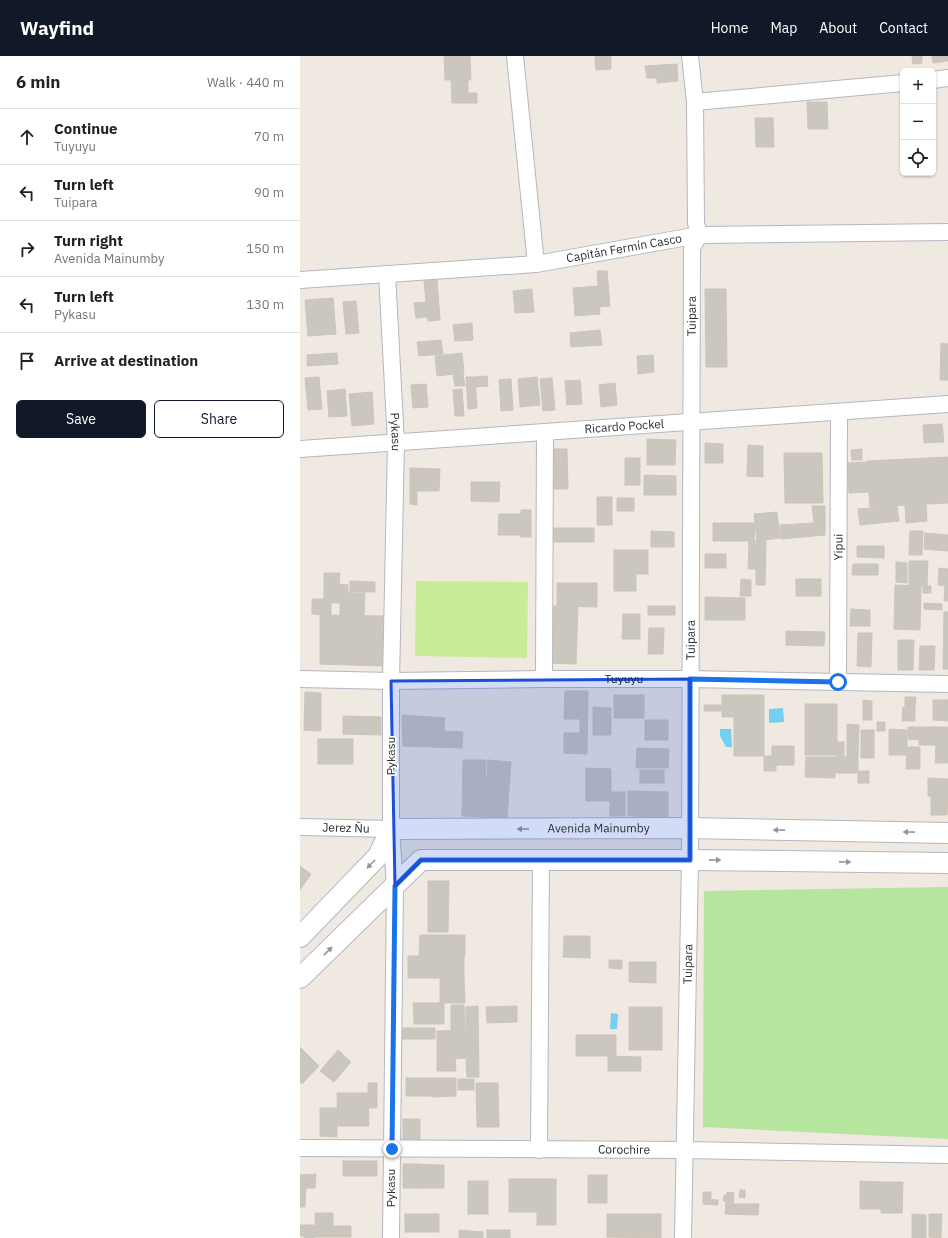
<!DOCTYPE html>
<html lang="en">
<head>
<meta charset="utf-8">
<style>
	:root { --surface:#fff; --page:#f2f2f2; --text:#202124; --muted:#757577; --line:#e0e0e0; --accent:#111827 }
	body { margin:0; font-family:"IBM Plex Sans",sans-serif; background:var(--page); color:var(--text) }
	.controls { position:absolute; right:12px; top:12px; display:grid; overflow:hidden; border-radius:6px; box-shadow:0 1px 3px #0004 }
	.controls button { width:36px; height:36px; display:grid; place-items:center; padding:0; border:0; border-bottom:1px solid var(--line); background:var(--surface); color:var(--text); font:20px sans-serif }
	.stop { position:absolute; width:12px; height:12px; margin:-9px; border:3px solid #1a73e8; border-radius:50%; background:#fff }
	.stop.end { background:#1a73e8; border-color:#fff; box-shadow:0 1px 4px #0008 }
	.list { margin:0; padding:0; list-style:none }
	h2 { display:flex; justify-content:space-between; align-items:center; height:52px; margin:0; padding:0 16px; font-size:17px }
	h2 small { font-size:13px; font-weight:400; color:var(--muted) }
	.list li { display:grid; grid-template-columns:26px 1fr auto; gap:12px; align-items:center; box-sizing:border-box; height:56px; padding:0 16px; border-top:1px solid var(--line) }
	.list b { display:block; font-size:15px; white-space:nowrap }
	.list p { margin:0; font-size:13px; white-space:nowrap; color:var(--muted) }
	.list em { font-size:13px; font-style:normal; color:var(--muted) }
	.actions { display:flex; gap:8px; padding:12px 16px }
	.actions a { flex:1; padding:9px 0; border:1px solid var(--accent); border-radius:6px; text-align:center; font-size:14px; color:var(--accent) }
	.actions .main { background:var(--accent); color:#fff }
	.icon { flex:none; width:22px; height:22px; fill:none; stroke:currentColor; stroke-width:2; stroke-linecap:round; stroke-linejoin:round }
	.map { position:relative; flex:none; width:648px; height:1182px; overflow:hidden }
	header { display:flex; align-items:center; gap:24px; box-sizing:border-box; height:56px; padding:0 20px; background:var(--accent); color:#fff }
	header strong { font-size:19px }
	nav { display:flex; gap:22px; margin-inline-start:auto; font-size:14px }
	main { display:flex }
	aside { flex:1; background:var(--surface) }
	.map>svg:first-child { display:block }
</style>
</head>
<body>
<header>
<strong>Wayfind</strong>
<nav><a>Home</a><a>Map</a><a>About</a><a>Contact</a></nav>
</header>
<main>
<aside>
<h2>6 min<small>Walk · 440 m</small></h2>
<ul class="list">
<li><svg class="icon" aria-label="ahead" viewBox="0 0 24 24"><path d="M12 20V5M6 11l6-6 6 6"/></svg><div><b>Continue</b><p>Tuyuyu</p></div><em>70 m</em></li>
<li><svg class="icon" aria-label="left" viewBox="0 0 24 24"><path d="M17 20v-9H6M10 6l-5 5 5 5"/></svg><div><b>Turn left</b><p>Tuipara</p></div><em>90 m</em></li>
<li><svg class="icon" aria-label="right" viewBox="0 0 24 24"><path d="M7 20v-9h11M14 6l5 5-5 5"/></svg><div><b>Turn right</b><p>Avenida Mainumby</p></div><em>150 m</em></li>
<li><svg class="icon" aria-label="left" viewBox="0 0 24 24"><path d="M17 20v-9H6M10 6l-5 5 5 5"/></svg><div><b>Turn left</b><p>Pykasu</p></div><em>130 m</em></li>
<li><svg class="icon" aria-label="arrive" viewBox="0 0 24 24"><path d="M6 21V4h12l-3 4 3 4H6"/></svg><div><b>Arrive at destination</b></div></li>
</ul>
<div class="actions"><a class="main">Save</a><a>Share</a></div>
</aside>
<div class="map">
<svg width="648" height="1182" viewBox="0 0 648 1182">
	<rect width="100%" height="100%" fill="#efe9e1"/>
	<polygon fill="#b6e59e" points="648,831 648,1083 403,1071 404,835"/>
	<polygon fill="#c9ec9a" points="116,525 228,526 227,602 115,600"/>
	<g fill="#75cff0">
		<polygon points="483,652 484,666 469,667 469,653"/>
		<polygon points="420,673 431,673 432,691 426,691 420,680"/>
		<polygon points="311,957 318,958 317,973 310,973"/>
	</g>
	<g fill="#cbc7bf" stroke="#cbc5ba">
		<polygon points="144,0 170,0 171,24 145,24"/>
		<polygon points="295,0 311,0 311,13 296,14"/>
		<polygon points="612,0 622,0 622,7 613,8"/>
		<polygon points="632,0 648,0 648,5 633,7"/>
		<polygon points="377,8 378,25 357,27 357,22 347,22 345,10"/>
		<polygon points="151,24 168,24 168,37 177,37 177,47 152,47"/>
		<polygon points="507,46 527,46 528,73 508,73"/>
		<polygon points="455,62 473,62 474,91 456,91"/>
		<polygon points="297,215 307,215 310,250 300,251"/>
		<polygon points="137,224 140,264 128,265 124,225"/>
		<polygon points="298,230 300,258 275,260 273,232"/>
		<polygon points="232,233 234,256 215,257 213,235"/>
		<polygon points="405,233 426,233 427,311 406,311"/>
		<polygon points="33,242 36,278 8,280 5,244"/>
		<polygon points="56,245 59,277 46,278 43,246"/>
		<polygon points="126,246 127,261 116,262 114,247"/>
		<polygon points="172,267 173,284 155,285 153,269"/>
		<polygon points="300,274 302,289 271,291 270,277"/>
		<polygon points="141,284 143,298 119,300 117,286"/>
		<polygon points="641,287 648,288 648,324 640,324"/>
		<polygon points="37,297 38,308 7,310 7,299"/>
		<polygon points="162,297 164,317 137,320 135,300"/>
		<polygon points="353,299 354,316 338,318 337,300"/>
		<polygon points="153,318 163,318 165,330 155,330"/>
		<polygon points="187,320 188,330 175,331 175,321"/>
		<polygon points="19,321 22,353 8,354 5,322"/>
		<polygon points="166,321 175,321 177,352 168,353"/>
		<polygon points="237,321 240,349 220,351 218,323"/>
		<polygon points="252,322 255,354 243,355 240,323"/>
		<polygon points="211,323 213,354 201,355 199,324"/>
		<polygon points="280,324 282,348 267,349 265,325"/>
		<polygon points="315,327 317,349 301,351 299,329"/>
		<polygon points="126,328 128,351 113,352 111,329"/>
		<polygon points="45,333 47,360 29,361 27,335"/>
		<polygon points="162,333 164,360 155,360 153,334"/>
		<polygon points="72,336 74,368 52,370 49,338"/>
		<polygon points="642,368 644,386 624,387 623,369"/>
		<polygon points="347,383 376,384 375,409 347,409"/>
		<polygon points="405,387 423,388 423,407 405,407"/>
		<polygon points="448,389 463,390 463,421 447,420"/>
		<polygon points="248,393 267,393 268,433 249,433"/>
		<polygon points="562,393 562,404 552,404 551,394"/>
		<polygon points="484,397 522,397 523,447 485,447"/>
		<polygon points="648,401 648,447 570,451 567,405"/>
		<rect x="325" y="402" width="15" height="27"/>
		<polygon points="567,406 569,436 549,437 547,407"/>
		<polygon points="110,412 140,413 139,435 117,435 117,449 110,448"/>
		<polygon points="344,419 376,420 376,439 344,439"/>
		<polygon points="171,426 200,426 199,446 171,445"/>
		<rect x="297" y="441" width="15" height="28"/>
		<rect x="317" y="442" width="17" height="13"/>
		<polygon points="626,449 627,465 606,467 605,450"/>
		<polygon points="512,450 525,450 525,479 481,483 480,469 514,467"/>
		<polygon points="597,450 599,465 560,469 558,453"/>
		<rect x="221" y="454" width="10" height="27"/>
		<polygon points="477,456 480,482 457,485 454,458"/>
		<polygon points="199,458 221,458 221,479 198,479"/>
		<polygon points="413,467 455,467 454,485 413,485"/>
		<rect x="253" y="472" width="41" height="14"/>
		<polygon points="351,475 374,476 374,491 351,491"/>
		<polygon points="610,475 623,475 622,499 609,499"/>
		<polygon points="625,477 648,479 648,495 624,493"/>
		<polygon points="449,485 466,485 465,529 456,529 456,513 448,513"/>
		<polygon points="557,490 584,490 584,502 557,501"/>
		<rect x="314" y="494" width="34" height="24"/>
		<rect x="405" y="498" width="21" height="14"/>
		<polygon points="609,505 628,505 627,530 609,529"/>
		<polygon points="596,506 607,507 607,527 596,526"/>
		<polygon points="553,508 578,508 578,519 552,519"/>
		<polygon points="639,512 648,513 648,530 638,529"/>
		<polygon points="24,517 40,517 39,528 48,529 48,537 65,537 64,560 40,559 40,547 31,547 31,559 12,558 12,543 24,543"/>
		<rect x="314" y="518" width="22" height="17"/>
		<polygon points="441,523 451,524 451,540 440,540"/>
		<rect x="496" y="523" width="25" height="17"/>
		<polygon points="50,525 75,526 75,536 50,536"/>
		<polygon points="257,527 297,527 297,551 257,550"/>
		<polygon points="595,529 621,530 620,574 594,573"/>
		<rect x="623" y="530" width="8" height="7"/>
		<polygon points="645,530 648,530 648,545 644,545"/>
		<polygon points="405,541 445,542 445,564 405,564"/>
		<polygon points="624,547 642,548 642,554 624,553"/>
		<polygon points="252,550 278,551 276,608 250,607"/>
		<rect x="348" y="550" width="27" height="9"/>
		<polygon points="551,553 570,554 570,570 550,570"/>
		<polygon points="644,556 648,556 648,613 643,613"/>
		<polygon points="323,558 340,558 340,583 322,583"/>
		<polygon points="20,559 83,560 82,610 20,608"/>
		<polygon points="349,572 364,572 363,598 348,598"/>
		<polygon points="486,575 525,576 524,590 486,589"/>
		<polygon points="558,577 572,577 571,611 557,610"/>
		<polygon points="598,584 614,584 613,614 598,614"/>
		<polygon points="620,590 635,590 634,614 619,614"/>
		<polygon points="265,635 288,635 287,698 264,697 264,677 280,677 280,663 264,663"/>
		<polygon points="5,636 21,637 21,675 4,674"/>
		<rect x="314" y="639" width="30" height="23"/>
		<polygon points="422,639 464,639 464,700 434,700 434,661 422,661 422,655 404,655 404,649 422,649"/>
		<polygon points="605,641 616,641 615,651 605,651"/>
		<polygon points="563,644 572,645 572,664 563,664"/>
		<polygon points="633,644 648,644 648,665 633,664"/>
		<rect x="505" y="648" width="32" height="51"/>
		<polygon points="293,651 311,652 311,679 293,679"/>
		<polygon points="603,651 615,651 615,665 602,665"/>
		<polygon points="102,659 145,662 144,675 163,676 162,692 103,690"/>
		<polygon points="43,660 81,661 81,679 43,678"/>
		<rect x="345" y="664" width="23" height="20"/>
		<rect x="577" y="666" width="8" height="9"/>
		<polygon points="547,668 559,669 558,701 547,701"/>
		<polygon points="608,671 619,671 619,684 608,683"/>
		<rect x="619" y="671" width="29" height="18"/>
		<polygon points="589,673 607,674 607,699 589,699"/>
		<rect x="561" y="674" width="13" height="28"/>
		<rect x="18" y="683" width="35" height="25"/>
		<rect x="537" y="686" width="7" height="15"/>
		<polygon points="636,689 648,689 648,707 635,707"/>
		<polygon points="472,690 494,690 494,709 476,709 476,715 464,715 464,700 472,700"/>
		<polygon points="607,691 620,691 620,713 606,713"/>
		<polygon points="337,692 369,693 368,712 336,712"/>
		<polygon points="506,701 535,701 535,722 505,721"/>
		<rect x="535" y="701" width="23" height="16"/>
		<polygon points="163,704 186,704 184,761 162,760"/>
		<polygon points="188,704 211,706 207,762 184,761"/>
		<polygon points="286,712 311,713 311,745 286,745"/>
		<rect x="340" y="714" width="24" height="13"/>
		<rect x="558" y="715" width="11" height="12"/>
		<polygon points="628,722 648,723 648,741 628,740"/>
		<polygon points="328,735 368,736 368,761 328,760"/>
		<rect x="310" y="736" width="15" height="24"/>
		<polygon points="631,740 648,741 647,759 631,759"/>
		<polygon points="0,810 11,818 0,834"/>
		<polygon points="128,825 149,825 148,876 128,876"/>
		<polygon points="120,879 165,879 165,900 119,900"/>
		<polygon points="264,880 290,880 290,902 263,901"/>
		<rect x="108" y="900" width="56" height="22"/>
		<polygon points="309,904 322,904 322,913 309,912"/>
		<polygon points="329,906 356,906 356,927 329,926"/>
		<polygon points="140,922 164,922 165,947 140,947"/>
		<polygon points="113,947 144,947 144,968 114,968"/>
		<polygon points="151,949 164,949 165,974 151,975"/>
		<polygon points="178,950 179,1021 167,1021 166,1002 155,1003 156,1015 137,1015 137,975 166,974 166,951"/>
		<polygon points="217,950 217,966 187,967 186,951"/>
		<rect x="329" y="951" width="33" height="43"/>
		<rect x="102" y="972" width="33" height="11"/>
		<rect x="276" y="979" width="40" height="21"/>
		<polygon points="0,991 19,1010 2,1028 0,1026"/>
		<polygon points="38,994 51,1006 34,1026 20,1015"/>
		<polygon points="308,1000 341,1001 341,1015 308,1015"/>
		<polygon points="106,1022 131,1022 132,1040 106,1040"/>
		<polygon points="131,1022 156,1022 156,1040 132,1041"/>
		<rect x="158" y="1023" width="16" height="11"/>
		<rect x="68" y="1027" width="9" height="25"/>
		<polygon points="176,1027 198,1027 199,1071 177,1071"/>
		<polygon points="37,1037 68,1037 69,1070 38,1070"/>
		<polygon points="20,1052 37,1052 37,1081 20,1080"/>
		<rect x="103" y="1063" width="17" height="21"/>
		<rect x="43" y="1105" width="34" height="15"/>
		<rect x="103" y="1108" width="14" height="24"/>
		<polygon points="117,1108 136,1109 136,1122 117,1122"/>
		<polygon points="136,1109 144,1109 144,1132 117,1132 117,1122 136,1122"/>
		<polygon points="16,1118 15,1132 6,1132 5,1151 0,1151 0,1119"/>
		<rect x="288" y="1119" width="19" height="28"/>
		<rect x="209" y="1123" width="28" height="33"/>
		<rect x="237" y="1123" width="19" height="46"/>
		<rect x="168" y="1125" width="20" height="33"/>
		<polygon points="560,1125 581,1126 581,1153 560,1153"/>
		<polygon points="581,1126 603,1126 602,1157 581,1157"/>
		<polygon points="440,1134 445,1134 445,1142 439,1141"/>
		<rect x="403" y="1136" width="8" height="7"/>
		<polygon points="427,1136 434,1137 433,1148 459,1148 458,1159 425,1158 426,1145 423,1145 424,1139 426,1140"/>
		<polygon points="403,1143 418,1144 418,1149 403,1148"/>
		<polygon points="15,1157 33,1157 33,1170 51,1170 51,1181 16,1181"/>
		<rect x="105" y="1158" width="34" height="18"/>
		<polygon points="307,1158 361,1158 361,1182 307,1181"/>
		<polygon points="612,1158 626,1159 626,1182 612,1182"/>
		<polygon points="629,1158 642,1158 641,1182 629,1181"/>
		<polygon points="0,1169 15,1169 15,1182 4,1182 4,1180 0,1180"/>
		<polygon points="159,1174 183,1176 183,1182 159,1182"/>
		<rect x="187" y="1174" width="23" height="8"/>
	</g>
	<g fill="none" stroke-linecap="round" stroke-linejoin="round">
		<defs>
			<g id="minor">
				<polyline points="215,0 236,208"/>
				<polyline points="633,24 648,22"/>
				<polyline points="395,46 603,27"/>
				<path id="s1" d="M87,218L96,387L91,625V773L95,830L91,1182"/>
				<path id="s2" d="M0,224L236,208L399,179L648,176"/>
				<path id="s3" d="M0,393L648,348"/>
				<path id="s4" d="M0,623L91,625L244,623H390L648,628"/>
				<polyline points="244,623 245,376"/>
				<path id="s5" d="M538,626L539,356"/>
				<path id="s6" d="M0,771L91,773"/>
				<path id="s7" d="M0,1092L385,1094L648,1099"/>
				<polyline points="239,1094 241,804"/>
				<path id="s8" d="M383,1182L390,804L392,192L399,179L396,167L395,46L390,0"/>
			</g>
			<g id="tertiary">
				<path id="s9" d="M0,881L78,800L91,773L390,772L648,777"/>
				<polyline points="0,922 121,804 390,804 648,807"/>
			</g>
		</defs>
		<use href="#minor" stroke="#b4b7c1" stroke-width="18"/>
		<use href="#tertiary" stroke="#b4b7c1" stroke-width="22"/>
		<use href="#minor" stroke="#fff" stroke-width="16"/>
		<use href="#tertiary" stroke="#fff" stroke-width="20"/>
	</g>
	<defs><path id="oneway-solid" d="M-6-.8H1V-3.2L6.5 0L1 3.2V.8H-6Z"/></defs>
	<g fill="#969696">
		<use href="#oneway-solid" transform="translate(223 773) rotate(180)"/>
		<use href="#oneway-solid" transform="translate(479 774) rotate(-179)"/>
		<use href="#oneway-solid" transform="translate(609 776) rotate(-179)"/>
		<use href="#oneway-solid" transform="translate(415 804) rotate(1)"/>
		<use href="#oneway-solid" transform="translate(545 806) rotate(1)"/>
		<use href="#oneway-solid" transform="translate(71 808) rotate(134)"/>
		<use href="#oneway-solid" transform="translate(28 895) rotate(-44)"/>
	</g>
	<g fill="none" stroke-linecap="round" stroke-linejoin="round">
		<polyline stroke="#1a73e8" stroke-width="5" points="92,1093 95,830 121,804 390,804 390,623 538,626"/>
	</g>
	<path fill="#1d4ed8" fill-opacity="0.2" stroke="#1d4ed8" stroke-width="3" stroke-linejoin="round" d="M390,623V804H121L95,830L91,625Z"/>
	<g text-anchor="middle" stroke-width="3.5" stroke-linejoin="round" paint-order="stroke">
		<g font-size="12" fill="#2e2e2e" stroke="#fff">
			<text dy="4" stroke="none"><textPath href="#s2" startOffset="326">Capitán Fermín Casco</textPath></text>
			<text dy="4" stroke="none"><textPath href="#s8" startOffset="922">Tuipara</textPath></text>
			<text dy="4" stroke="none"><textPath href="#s3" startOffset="325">Ricardo Pockel</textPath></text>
			<text dy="4" stroke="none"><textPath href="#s1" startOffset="158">Pykasu</textPath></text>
			<text dy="4" stroke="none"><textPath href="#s5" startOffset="135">Yipui</textPath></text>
			<text dy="4" stroke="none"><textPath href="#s8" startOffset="598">Tuipara</textPath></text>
			<text dy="4" stroke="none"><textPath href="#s4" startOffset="324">Tuyuyu</textPath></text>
			<text transform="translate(91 700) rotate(-90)" y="4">Pykasu</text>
			<text dy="4" stroke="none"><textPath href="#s6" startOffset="46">Jerez Ñu</textPath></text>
			<text dy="4" stroke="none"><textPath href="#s9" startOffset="350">Avenida Mainumby</textPath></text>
			<text dy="4" stroke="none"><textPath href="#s8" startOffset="274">Tuipara</textPath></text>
			<text dy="4" stroke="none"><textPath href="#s7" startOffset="324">Corochire</textPath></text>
			<text transform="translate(91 1132) rotate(-90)" y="4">Pykasu</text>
		</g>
	</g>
</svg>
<div class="controls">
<button>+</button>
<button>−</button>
<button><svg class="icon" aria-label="locate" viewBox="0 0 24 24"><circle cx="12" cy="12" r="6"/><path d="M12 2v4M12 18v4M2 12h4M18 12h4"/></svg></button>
</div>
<div class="stop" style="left:538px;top:626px"></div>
<div class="stop end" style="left:92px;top:1093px"></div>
</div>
</main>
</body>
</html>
